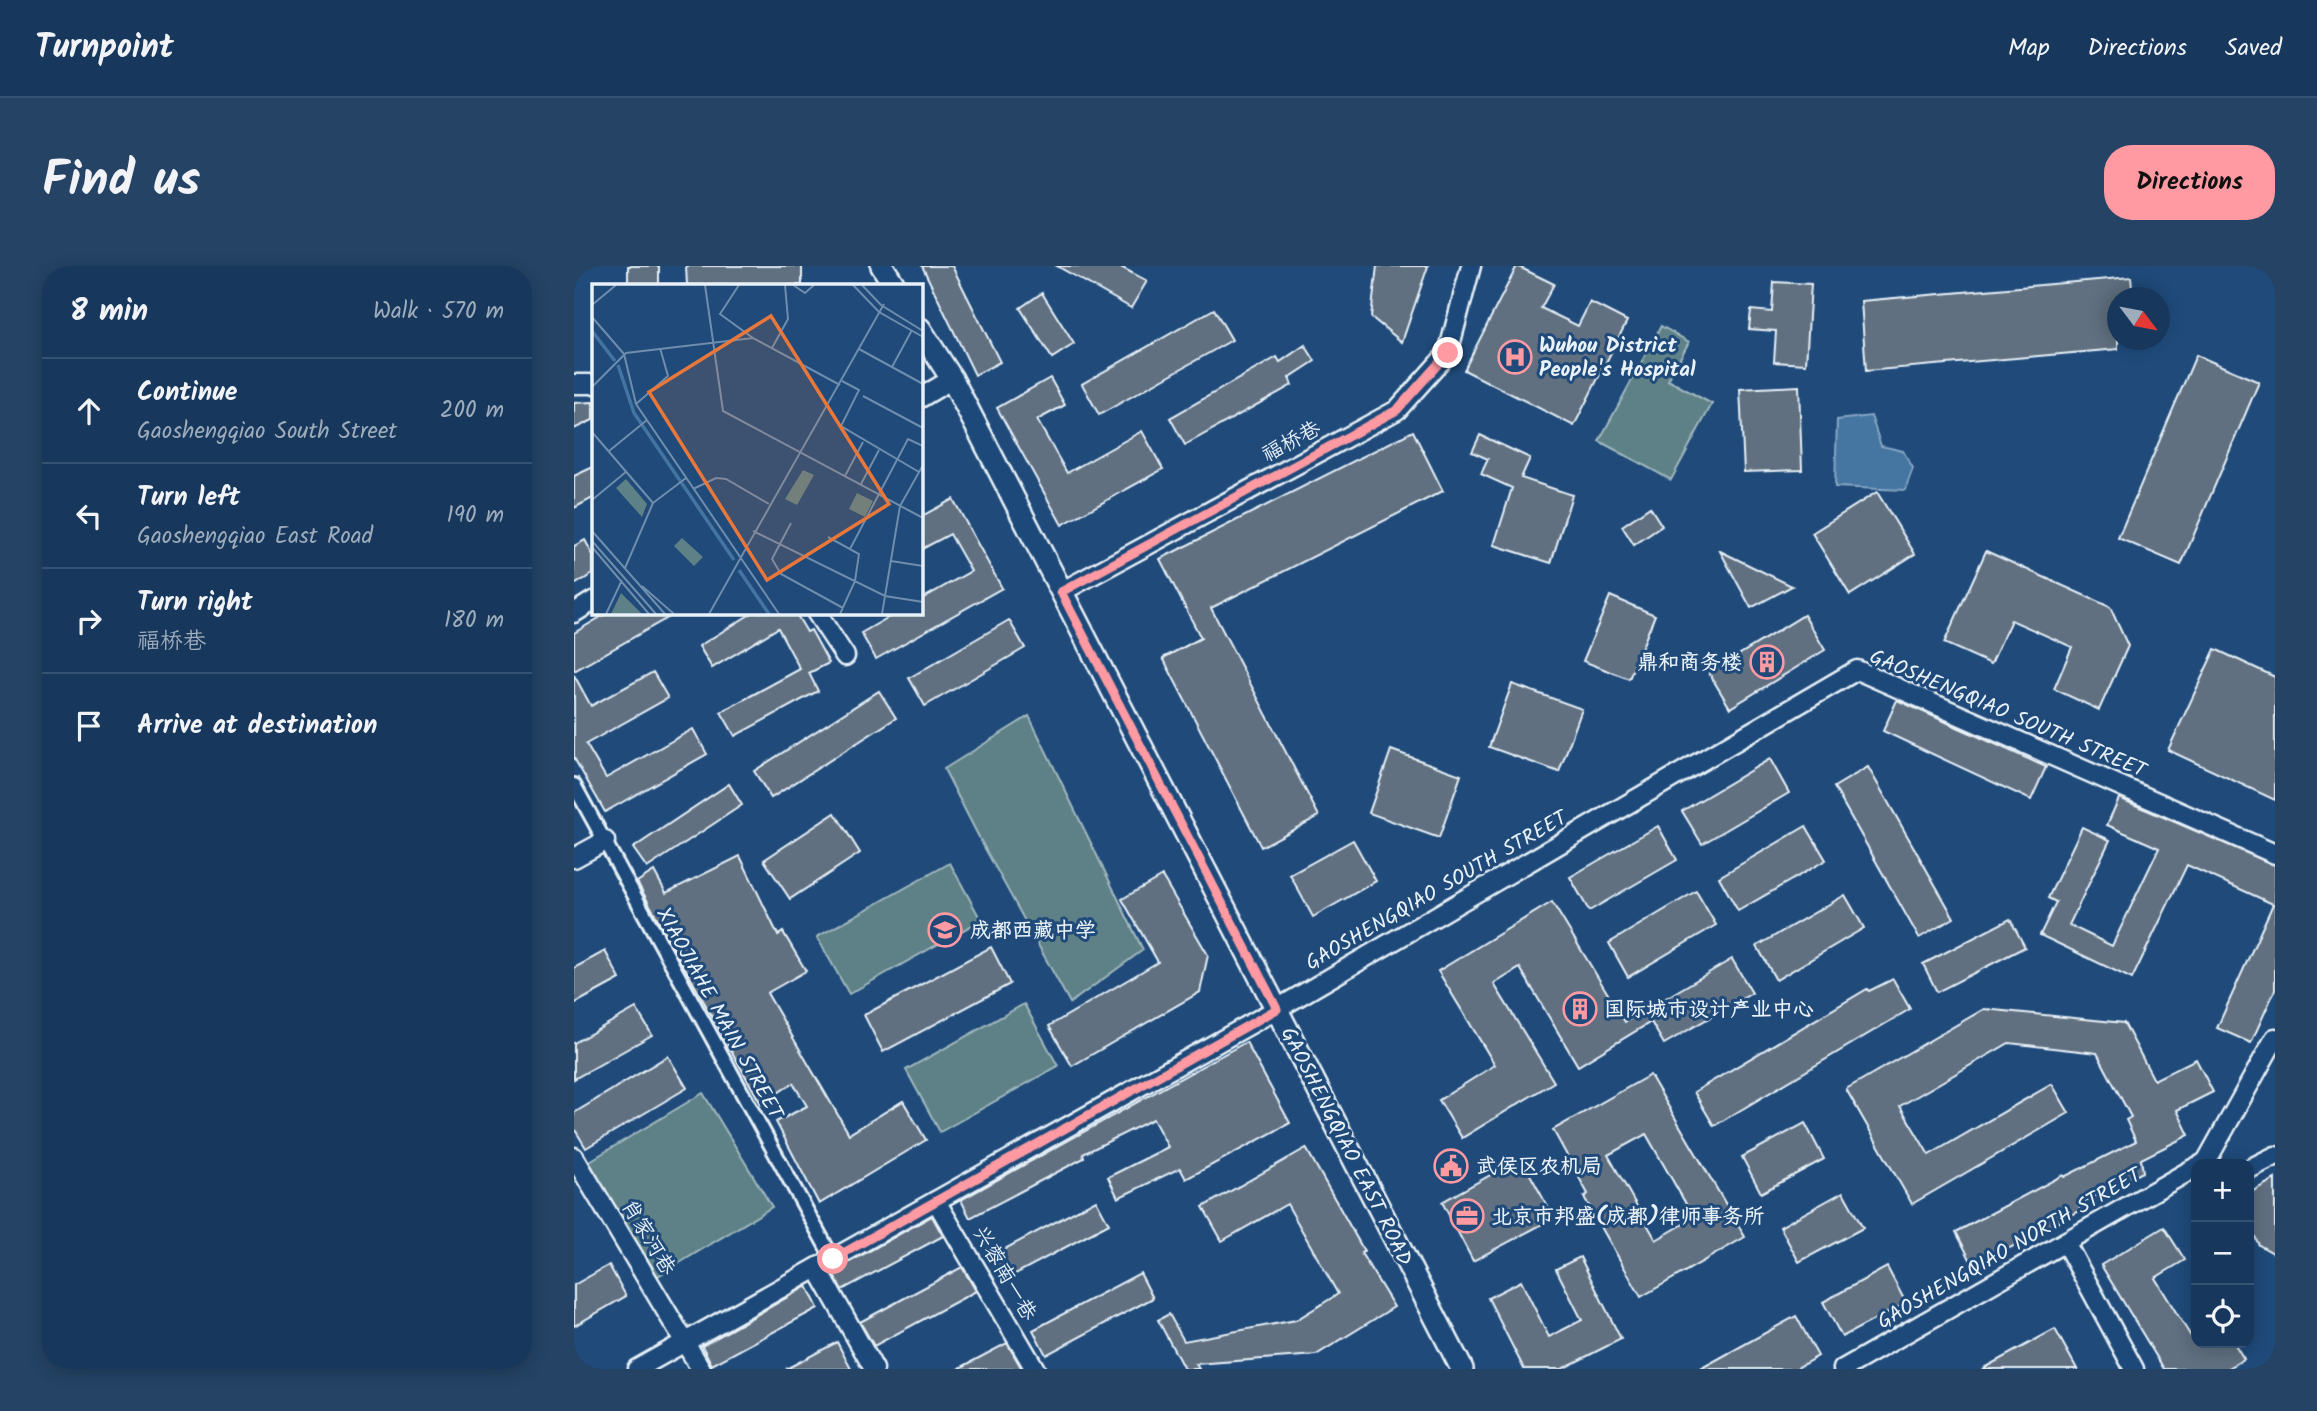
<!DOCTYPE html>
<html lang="en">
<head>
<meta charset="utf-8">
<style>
	:root { --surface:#17385c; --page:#244365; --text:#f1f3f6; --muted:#9eacbb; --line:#365272; --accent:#ff9aa2 }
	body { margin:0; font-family:Kalam,"LXGW WenKai TC",sans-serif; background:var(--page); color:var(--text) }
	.controls { position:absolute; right:21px; bottom:21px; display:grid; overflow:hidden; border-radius:14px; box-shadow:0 4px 18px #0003 }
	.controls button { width:63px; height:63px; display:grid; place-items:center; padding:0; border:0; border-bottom:2px solid var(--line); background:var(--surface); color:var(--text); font:35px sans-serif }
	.compass { position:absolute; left:1533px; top:21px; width:63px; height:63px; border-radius:50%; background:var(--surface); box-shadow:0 4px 18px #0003; rotate:122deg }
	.stop { position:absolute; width:21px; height:21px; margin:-16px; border:5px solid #ff9aa2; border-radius:50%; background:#fff }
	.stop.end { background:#ff9aa2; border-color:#fff; box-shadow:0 2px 7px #0008 }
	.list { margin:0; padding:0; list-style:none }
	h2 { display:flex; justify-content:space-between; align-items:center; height:91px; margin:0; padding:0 28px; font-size:30px }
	h2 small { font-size:23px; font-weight:400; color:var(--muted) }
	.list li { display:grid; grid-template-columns:46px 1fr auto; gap:21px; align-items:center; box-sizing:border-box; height:105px; padding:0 28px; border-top:2px solid var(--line) }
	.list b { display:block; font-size:26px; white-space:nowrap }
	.list p { margin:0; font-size:23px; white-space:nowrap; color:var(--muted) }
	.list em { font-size:23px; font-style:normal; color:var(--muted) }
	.icon { flex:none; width:38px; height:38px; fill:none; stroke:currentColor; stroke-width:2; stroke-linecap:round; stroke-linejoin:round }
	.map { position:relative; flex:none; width:1701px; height:1103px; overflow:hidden; border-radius:28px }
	header { display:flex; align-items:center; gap:42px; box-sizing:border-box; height:98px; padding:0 35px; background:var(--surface); border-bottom:2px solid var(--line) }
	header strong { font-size:33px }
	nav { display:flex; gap:38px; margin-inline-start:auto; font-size:24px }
	.intro { display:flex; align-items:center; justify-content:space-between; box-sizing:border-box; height:168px; padding:0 42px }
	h1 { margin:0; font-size:49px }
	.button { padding:18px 32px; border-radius:28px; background:var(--accent); color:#111; font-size:24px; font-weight:700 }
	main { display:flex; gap:42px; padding:0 42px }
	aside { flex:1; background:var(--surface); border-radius:28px; box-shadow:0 4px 18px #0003 }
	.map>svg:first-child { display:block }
</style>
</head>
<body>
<header>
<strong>Turnpoint</strong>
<nav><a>Map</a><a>Directions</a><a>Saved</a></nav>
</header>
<div class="intro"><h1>Find us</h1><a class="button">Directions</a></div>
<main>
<aside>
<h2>8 min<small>Walk · 570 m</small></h2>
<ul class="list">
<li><svg class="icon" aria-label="ahead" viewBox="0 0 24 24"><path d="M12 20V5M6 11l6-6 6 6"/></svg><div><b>Continue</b><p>Gaoshengqiao South Street</p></div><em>200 m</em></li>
<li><svg class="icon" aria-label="left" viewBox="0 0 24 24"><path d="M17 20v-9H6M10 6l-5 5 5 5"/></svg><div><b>Turn left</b><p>Gaoshengqiao East Road</p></div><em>190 m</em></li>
<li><svg class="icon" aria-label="right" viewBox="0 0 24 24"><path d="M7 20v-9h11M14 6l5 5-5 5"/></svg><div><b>Turn right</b><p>福桥巷</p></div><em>180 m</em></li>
<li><svg class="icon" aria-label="arrive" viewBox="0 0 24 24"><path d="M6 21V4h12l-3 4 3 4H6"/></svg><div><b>Arrive at destination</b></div></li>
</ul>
</aside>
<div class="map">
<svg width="1701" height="1103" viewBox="0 0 1701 1103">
	<rect width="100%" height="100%" fill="#1f4a7a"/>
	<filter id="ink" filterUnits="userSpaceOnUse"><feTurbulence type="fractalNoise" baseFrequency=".0143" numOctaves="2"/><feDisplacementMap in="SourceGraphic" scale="14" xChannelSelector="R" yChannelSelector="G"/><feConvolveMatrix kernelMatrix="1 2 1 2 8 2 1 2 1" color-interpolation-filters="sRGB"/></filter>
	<g filter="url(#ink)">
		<g fill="#5d8186" stroke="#a2b9bf" stroke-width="2">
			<polygon points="1087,60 1115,76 1094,114 1138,138 1097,214 1025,175"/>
			<polygon points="455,450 569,684 496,737 408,577 370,503"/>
			<polygon points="376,597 407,654 275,728 243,671"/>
			<polygon points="450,738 484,800 366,866 332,804"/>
			<polygon points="129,827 198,941 82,1011 14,896"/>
		</g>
		<polygon fill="#4475a1" stroke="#86a7c4" stroke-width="2" points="1297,150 1307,180 1329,185 1339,202 1331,224 1261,221 1263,154"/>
		<g fill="#616f80" stroke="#e8f1f8" stroke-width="2" fill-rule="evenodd">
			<rect x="54" y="0" width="31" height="19"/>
			<polygon points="112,0 228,0 228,19 113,19"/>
			<polygon points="348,0 378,0 426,96 401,109"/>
			<polygon points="483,0 545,0 573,15 557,42"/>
			<polygon points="803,0 854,0 828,76 797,51"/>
			<polygon points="943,0 980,18 967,42 1004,60 1016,36 1053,55 1000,160 890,104"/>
			<polygon points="1557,11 1559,32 1544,32 1544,83 1292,105 1287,35"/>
			<polygon points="1200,16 1237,18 1232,98 1200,96 1202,65 1175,63 1177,44 1198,46"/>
			<polygon points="468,27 500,78 478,92 446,42"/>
			<polygon points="640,43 658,74 525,149 508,118"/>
			<polygon points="731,79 741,95 715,112 718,119 611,179 596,152 703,91 706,96"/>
			<polygon points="1622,89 1685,116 1607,299 1544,272"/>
			<polygon points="476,112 491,139 463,154 493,207 568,165 589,203 488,259 423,142"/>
			<polygon points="1225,120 1228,204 1170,206 1166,123"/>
			<polygon points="19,136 19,154 0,163 0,137"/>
			<polygon points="839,165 869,225 637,342 745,550 687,581 589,392 627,372 586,293"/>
			<polygon points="906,169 956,192 947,212 998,229 977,297 920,279 938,222 907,208 914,193 898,186"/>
			<polygon points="19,201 19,232 0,242 0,210"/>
			<polygon points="1303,226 1341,288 1276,329 1238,267"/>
			<polygon points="379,233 428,322 302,393 287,367 324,346 346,346 346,334 397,305 376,268 346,284 346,251"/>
			<polygon points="1076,241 1088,260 1060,279 1048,260"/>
			<polygon points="11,274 19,289 19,308 0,319 0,280"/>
			<polygon points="1146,285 1218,320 1177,342"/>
			<polygon points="1412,285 1536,341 1554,380 1525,444 1480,423 1498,381 1437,354 1417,398 1370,377"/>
			<polygon points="1036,330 1081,349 1055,413 1009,395"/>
			<polygon points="35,346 104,346 0,405 0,367"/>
			<polygon points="180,346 221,346 233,366 237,364 255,397 235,407 244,425 161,470 147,446 226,403 204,362 138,402 125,380"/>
			<polygon points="1230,349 1251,384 1156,442 1135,407"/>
			<polygon points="435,354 451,382 351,440 335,412"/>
			<polygon points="1641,383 1701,411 1701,534 1594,484"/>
			<polygon points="79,406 94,432 12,478 32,512 119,463 133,488 31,546 0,492 0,409 17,440"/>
			<polygon points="938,418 1008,443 985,506 915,481"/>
			<polygon points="305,425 322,452 197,532 180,505"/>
			<polygon points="1323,434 1472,501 1457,534 1309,465"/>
			<polygon points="817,484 887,509 865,572 795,547"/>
			<polygon points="1196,493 1215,527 1128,578 1108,545"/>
			<polygon points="1294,501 1380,652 1345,672 1260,521"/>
			<polygon points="155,518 168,539 73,602 59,582"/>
			<polygon points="1545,532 1701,599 1701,724 1677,777 1643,762 1699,638 1613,599 1558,713 1466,669 1482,636 1474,632 1508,561 1536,574 1495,659 1538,680 1585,582 1533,559"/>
			<polygon points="261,547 286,587 216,633 190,594"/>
			<polygon points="1084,560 1103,594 1015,645 996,611"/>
			<polygon points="1232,560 1252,594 1164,645 1145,611"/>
			<polygon points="779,574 802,615 739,651 716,609"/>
			<polygon points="166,590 204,669 209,666 232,705 193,727 275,868 329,835 352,874 245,938 202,856 233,840 219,817 187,838 63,616 80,605 92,627"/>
			<polygon points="588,610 634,689 626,726 498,800 475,760 584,696 548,633"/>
			<polygon points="1122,625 1142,659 1054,711 1035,677"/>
			<polygon points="1271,629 1290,662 1202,714 1183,680"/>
			<polygon points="978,636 1051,756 1158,693 1178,727 1090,778 1077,756 1004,800 946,702 920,718 980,816 888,872 865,834 921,799 864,705"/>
			<polygon points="1436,653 1451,681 1363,726 1349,698"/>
			<polygon points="417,681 436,718 309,786 290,749"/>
			<polygon points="31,685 46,713 0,738 0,702"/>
			<polygon points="1319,713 1336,743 1140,860 1120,826 1293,723 1295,725"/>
			<polygon points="62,742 78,769 0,813 0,777"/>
			<polygon points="1410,743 1550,757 1580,814 1622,793 1639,826 1603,844 1615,869 1567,893 1569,906 1504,939 1507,944 1400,1001 1382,966 1489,909 1490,911 1562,875 1552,854 1557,851 1523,787 1435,777 1326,840 1355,889 1478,818 1495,847 1338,938 1272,823"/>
			<polygon points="672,776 716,857 612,913 606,902 544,932 534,911 594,881 579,853 509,888 510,892 396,952 387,934"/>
			<polygon points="94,790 113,822 12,882 0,862 0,847"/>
			<path d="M1076,809L1171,971L1067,1031L1010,931L1014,928L979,864ZM1072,868L1120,952L1082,974L1034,889Z"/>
			<polygon points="1231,857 1250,893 1187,927 1168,891"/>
			<polygon points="732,882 790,985 787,987 820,1041 742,1089 622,1098 625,1103 610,1103 584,1054 595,1048 610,1075 722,1054 764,1028 713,938 648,975 629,941"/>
			<polygon points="947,892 980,952 899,995 868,936"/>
			<polygon points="1701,913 1701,988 1685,979 1675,959 1675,927"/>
			<polygon points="1269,926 1289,962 1225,996 1206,961"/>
			<polygon points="522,934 535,958 428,1015 416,991"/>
			<polygon points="358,950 369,970 268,1024 258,1006"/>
			<polygon points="1590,961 1611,994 1581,1012 1621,1077 1660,1077 1670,1093 1653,1103 1590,1103 1527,999"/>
			<polygon points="1006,991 1047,1073 988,1103 950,1103 914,1032 947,1015 975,1071 1008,1054 982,1003"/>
			<polygon points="35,999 52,1030 0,1060 0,1019"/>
			<polygon points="388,1001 402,1025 300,1080 286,1056"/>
			<polygon points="1313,1001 1332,1037 1268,1071 1249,1036"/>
			<polygon points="566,1007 579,1032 472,1089 459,1064"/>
			<polygon points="233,1020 244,1042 138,1099 128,1080"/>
			<polygon points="1222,1050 1244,1090 1221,1103 1126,1103"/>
			<polygon points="1481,1063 1503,1103 1408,1103"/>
			<polygon points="263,1076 277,1103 212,1103"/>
			<polygon points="433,1077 448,1103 384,1103"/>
		</g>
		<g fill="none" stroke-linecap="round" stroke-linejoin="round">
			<defs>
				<polyline id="pedestrian" points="0,519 259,993"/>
				<g id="minor">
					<polyline points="0,118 19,118"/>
					<polyline points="346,132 378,113"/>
					<polyline points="487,326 823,144 874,87 897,0"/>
					<polyline points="242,346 271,390"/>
					<polyline points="0,347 19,335"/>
					<polyline points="0,592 31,575"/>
					<polyline points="0,891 127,1103"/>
					<polyline points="1628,898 1632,896 1701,772"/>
					<polyline points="1675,903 1701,890"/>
					<polyline points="362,935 461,1103"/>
					<polyline points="1491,976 1560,1103"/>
					<polyline points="243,1002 300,1103"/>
					<polyline points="63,1103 703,743 1283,404 1701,588"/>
					<polyline points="1269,1103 1622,901"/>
				</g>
				<g id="tertiary">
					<polyline points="308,0 320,19"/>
					<polyline points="346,63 378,113 888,1103"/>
				</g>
			</defs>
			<use href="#pedestrian" stroke="#e8f1f8" stroke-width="18"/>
			<use href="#minor" stroke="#e8f1f8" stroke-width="23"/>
			<use href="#tertiary" stroke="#e8f1f8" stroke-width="26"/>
			<use href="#pedestrian" stroke="#1f4a7a" stroke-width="12"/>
			<use href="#minor" stroke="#1f4a7a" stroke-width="18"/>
			<use href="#tertiary" stroke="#1f4a7a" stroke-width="21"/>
		</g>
	</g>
	<g fill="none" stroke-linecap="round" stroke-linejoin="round" filter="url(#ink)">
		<polyline stroke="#ff9aa2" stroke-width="9" points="259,993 703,743 487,326 823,144 874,87"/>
	</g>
	<defs>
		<symbol id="hospital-ring" viewBox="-11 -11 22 22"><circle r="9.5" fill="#1f4a7a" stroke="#ff9aa2" stroke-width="1.5"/><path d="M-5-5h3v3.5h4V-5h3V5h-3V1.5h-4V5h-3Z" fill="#ff9aa2"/></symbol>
		<symbol id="building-ring" viewBox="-11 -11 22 22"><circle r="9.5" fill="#1f4a7a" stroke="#ff9aa2" stroke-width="1.5"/><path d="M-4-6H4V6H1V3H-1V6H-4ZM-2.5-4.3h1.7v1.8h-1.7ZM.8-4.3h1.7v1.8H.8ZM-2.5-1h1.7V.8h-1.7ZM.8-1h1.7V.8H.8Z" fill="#ff9aa2"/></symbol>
		<symbol id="school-ring" viewBox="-11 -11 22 22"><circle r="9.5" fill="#1f4a7a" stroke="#ff9aa2" stroke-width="1.5"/><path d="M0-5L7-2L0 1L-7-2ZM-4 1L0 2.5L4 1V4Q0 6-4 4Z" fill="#ff9aa2"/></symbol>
		<symbol id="civic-ring" viewBox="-11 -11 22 22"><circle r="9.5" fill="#1f4a7a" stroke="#ff9aa2" stroke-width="1.5"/><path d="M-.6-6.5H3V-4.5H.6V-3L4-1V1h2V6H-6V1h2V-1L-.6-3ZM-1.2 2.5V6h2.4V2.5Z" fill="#ff9aa2"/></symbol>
		<symbol id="office-ring" viewBox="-11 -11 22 22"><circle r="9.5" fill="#1f4a7a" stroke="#ff9aa2" stroke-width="1.5"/><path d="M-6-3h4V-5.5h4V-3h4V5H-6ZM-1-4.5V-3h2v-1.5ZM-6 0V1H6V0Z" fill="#ff9aa2"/></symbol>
	</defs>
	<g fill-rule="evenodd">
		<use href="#hospital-ring" x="922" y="72" width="38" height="38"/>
		<use href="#building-ring" x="1174" y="377" width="38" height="38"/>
		<use href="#school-ring" x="352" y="645" width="38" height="38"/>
		<use href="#building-ring" x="987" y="724" width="38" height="38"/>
		<use href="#civic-ring" x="858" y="881" width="38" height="38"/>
		<use href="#office-ring" x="874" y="931" width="38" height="38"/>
	</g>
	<g text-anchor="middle" stroke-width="6" stroke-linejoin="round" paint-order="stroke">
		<g font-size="21" font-weight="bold" fill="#e8f1f8" stroke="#1f4a7a" text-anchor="start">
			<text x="965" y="86">Wuhou District<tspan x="965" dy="24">People's Hospital</tspan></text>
			<text x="1168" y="403" text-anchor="end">鼎和商务楼</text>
			<text x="396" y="671">成都西藏中学</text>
			<text x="1030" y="750">国际城市设计产业中心</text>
			<text x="902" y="907">武侯区农机局</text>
			<text x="917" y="957">北京市邦盛(成都)律师事务所</text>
		</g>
		<g font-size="21" fill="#e8f1f8" stroke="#1f4a7a">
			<text transform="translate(717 175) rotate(-28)" y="7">福桥巷</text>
			<text transform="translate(1434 447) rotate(23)" y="7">GAOSHENGQIAO SOUTH STREET</text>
			<text transform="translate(862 624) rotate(-30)" y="7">GAOSHENGQIAO SOUTH STREET</text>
			<text transform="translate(146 747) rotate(61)" y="7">XIAOJIAHE MAIN STREET</text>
			<text transform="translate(773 880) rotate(63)" y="7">GAOSHENGQIAO EAST ROAD</text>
			<text transform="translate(75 971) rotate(59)" y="7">肖家河巷</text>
			<text transform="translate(1435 982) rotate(-30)" y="7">GAOSHENGQIAO NORTH STREET</text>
			<text transform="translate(431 1007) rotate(60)" y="7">兴蓉南一巷</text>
		</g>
	</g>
	<g transform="translate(18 18)">
		<rect width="331" height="331" fill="#1f4a7a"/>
		<path d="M211,186L222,191L205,221L193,215ZM34,195L55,220L50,233L24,204ZM265,209L281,217L273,233L257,225ZM90,254L111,273L102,282L82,262ZM29,309L50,330H19Z" fill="#5d8186"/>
		<path fill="none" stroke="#4475a1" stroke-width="3.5" d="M0,47L23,77M26,81L42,129L142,276M147,286L177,330"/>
		<path fill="none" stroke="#6f8dac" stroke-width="2" d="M113,1L131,127L331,234M147,1L128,30L161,54M201,1L213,9L222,1M261,1L287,28L331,53M270,1L289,21L331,47M0,21L24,1M0,33L32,70L44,120L187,330M180,64L196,35L193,1M267,65L331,100M300,83L320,46M250,97L267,106L249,142L327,188M0,103L34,69L161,54L248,101M271,112L331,144M44,120L76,92L68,64M0,148L61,219M17,167L55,136M253,192L271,158M269,200L287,166M101,205L124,194L134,195L177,220M0,216L35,187M61,219L94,194M199,239L180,275L189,290L251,324M0,247L73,330M161,247L293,312L331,318M236,253L267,270L263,297L248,330M0,257L64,330M0,263L57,330M258,265L316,155L331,162M299,277L331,282M33,284L61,219M50,302L82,330M14,330L30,296M117,330L292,20M290,330L308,222L331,181"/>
		<path fill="#e8773b" fill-opacity="0.15" stroke="#e8773b" stroke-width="3.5" d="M179,32L297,220L175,296L57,108Z"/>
		<rect width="331" height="331" fill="none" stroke="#e8f1f8" stroke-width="3.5"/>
	</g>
</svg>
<div class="controls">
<button>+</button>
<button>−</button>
<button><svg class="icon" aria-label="locate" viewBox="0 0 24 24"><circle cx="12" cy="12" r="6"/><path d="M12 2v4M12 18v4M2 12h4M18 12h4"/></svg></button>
</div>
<svg class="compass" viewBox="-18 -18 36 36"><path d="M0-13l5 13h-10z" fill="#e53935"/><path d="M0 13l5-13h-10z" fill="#9eacbb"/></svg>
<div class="stop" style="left:259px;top:993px"></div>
<div class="stop end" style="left:874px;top:87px"></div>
</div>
</main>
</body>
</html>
